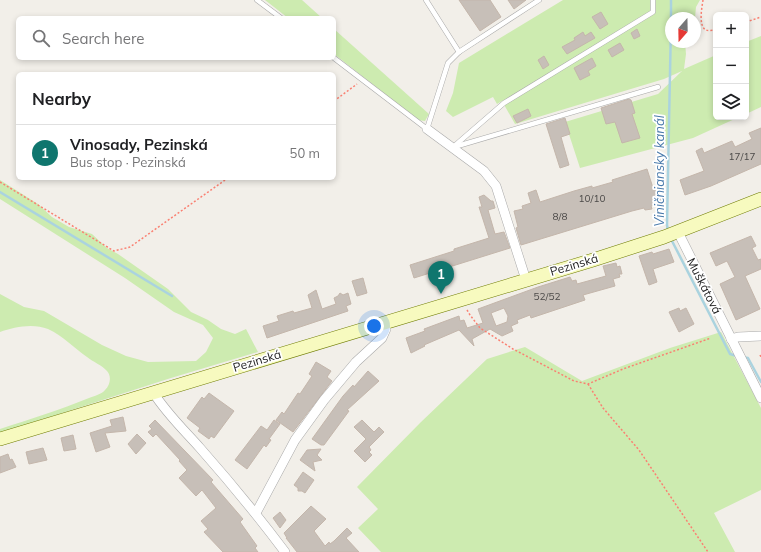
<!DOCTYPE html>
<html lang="en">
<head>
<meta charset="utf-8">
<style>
	:root { --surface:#fff; --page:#f6f6f6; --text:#202124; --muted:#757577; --line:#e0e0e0; --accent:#0f766e }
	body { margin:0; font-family:Mulish,sans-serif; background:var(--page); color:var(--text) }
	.controls { position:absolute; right:12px; top:12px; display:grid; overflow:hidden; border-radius:6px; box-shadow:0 2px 6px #0003 }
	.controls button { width:36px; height:36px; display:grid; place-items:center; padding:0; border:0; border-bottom:1px solid var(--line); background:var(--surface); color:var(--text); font:20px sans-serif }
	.compass { position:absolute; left:665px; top:12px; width:36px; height:36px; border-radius:50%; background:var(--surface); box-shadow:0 2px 6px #0003; rotate:200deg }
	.you { position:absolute; left:374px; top:326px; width:14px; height:14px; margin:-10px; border:3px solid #fff; border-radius:50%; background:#1a73e8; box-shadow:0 0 0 6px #1a73e833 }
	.badge { display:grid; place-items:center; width:26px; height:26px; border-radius:50%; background:var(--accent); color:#fff; font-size:13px; font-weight:700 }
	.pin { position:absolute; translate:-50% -33px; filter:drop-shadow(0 1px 2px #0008) }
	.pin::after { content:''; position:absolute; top:21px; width:14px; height:12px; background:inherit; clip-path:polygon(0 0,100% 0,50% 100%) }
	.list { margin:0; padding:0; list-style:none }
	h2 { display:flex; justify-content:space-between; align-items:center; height:52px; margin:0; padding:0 16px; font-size:17px }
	h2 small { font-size:13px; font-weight:400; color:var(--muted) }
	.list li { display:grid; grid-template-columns:26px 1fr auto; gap:12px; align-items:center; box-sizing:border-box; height:56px; padding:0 16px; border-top:1px solid var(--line) }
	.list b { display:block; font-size:15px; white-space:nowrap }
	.list p { margin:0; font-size:13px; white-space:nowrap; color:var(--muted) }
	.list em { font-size:13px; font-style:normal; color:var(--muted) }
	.icon { flex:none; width:22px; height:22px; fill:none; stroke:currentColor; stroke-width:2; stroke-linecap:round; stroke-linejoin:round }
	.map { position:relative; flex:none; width:761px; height:552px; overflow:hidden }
	.search { position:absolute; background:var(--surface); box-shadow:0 2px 6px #0003; left:16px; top:16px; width:320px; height:44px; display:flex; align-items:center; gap:10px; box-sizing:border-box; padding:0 14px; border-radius:6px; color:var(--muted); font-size:15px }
	.panel { position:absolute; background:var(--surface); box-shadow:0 2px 6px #0003; left:16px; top:72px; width:320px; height:108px; border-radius:6px }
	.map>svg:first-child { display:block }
</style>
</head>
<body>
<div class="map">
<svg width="761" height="552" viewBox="0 0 761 552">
	<rect width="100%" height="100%" fill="#f2efe9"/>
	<g fill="#cdebb0">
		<polygon points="265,0 302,0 322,18 288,18"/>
		<polygon points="563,0 700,0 696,7 695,18 671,18 671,42 685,42 686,54 684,69 716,55 716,117 739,117 693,138 580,168 565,122 658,94 682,71 664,79 515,124 502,101 497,104 493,97 453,117 446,111 453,93 459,63"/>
		<polygon points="334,29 429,114 425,121 418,120 334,54"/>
		<polygon points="761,36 761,107 746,114 746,42"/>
		<path d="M0,180L38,204L52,217L69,227L92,234L107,248L118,254L168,289L191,312L208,320L221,329L235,334L246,329L258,352L171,378L0,433V429C30,419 60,410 89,398C94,396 102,394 105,390C110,385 112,377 107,371C102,365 93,362 87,357C74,348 63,336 48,329C33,323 14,327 0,332V294L24,307L44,311L102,345L126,356L148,362L196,361L206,352L213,338L203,325L174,312L125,278L0,199Z"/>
		<polygon points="721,332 761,408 761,490 714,513 735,552 381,552 358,528 378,509 357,487 421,422 487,359 525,347 582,381 670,348"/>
	</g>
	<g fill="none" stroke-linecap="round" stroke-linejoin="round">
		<g stroke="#aad3df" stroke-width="2.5">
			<polyline points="671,18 671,0"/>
			<polyline points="0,192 172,296"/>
			<polyline points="668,231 667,225 671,23"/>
			<polyline points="671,239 730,354 737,356"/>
			<polyline points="742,357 748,358 761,382"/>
		</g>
	</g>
	<g fill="#c7bfb8" stroke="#c4b6ab" fill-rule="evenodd">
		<polygon points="459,0 490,0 501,17 480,31"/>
		<polygon points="508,0 526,0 514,9"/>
		<polygon points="601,12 608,24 600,29 592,17"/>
		<polygon points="637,29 640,36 634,39 631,33"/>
		<polygon points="583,32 585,36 591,32 595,38 567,54 562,47 575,40 574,38"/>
		<polygon points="620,43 624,50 612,57 608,50"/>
		<polygon points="544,56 549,65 543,69 538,60"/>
		<polygon points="592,58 596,66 588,71 590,75 580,80 574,68"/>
		<polygon points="629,99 631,100 635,113 632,114 640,138 622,143 615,122 606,124 601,108"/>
		<polygon points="528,109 531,116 517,123 513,116"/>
		<polygon points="565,118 570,134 561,137 569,165 560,168 546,124"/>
		<polygon points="761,128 761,164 711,186 685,195 680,180 704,171 696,151 702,148 704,153 732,141 735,147 752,139 749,133"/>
		<polygon points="647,169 653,188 657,187 658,190 660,190 664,202 651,206 652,209 645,210 644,208 632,211 521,245 516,228 518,227 514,211 523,209 522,206 531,203 528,193 536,190 540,202 574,191 592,186 592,188 613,182 612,180"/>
		<polygon points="484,195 491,201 493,201 495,208 488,210 495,234 504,232 510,248 414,278 410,265 454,251 454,249 489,238 479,207 482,207 479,197"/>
		<polygon points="751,236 756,246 752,248 758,260 761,259 761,269 745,276 760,309 736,320 720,284 735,277 727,261 716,266 710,253"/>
		<polygon points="669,249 674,262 653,269 657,282 649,285 639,256 652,252 653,254"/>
		<path d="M616,263L617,267L620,266L622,274H619L620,277L613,279L615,286L583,295L585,300L531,318L530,315L517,320L518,323L511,326L513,331L502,336L490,329L472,339L474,346L459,330L424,345L425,346L411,353L406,338L425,331L424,329L459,316L460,321L464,320L467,328L483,323L478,309L538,287L570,277L572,281L576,280L577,284L606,276L603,266ZM504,308L508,316L507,322L496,326L491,313Z"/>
		<polygon points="363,278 367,293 357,296 352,281"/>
		<polygon points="316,290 322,309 336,304 334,298 338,296 340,293 343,295 348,293 351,304 346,306 348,311 267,338 263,326 279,321 277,316 293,311 294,313 312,308 308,295"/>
		<polygon points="679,308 680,311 686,308 694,324 679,332 669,312"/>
		<polygon points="316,362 331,371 327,377 332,381 293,432 276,420 282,412 284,414 298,393 300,394 312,376 309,374"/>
		<polygon points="368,371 379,381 347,410 349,411 324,445 321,445 312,439 343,396 353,385 354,387"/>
		<polygon points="209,393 234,411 214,438 211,436 209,439 198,431 200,428 187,418 202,397 204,399"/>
		<polygon points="123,417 126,431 105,433 110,447 96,452 90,433 112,426 110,420"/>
		<polygon points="155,420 213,480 211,482 243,519 240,522 257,546 255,548 258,552 223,552 204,532 208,529 201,521 216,508 202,490 196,496 179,478 187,470 179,461 180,460 156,434 153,437 148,432 152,429 149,426"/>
		<polygon points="274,420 280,424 269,439 271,440 266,447 264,445 247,469 235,460 261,426 267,430"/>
		<polygon points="362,420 374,432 379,427 384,432 369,447 371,450 369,452 372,455 365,462 354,451 366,439 354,427"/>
		<polygon points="137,434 146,443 136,454 128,444"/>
		<polygon points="73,435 76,449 64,451 61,438"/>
		<polygon points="43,448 47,460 29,464 26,452"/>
		<polygon points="321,449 317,455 322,460 313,462 315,471 300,460 307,450"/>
		<polygon points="8,454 10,460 12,459 16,467 0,473 0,457"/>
		<polygon points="303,472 314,480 305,493 302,491 298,491 298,488 294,485"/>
		<polygon points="311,506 326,519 314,531 325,546 329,542 330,544 334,541 347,528 352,533 346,538 359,552 297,552 286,538 287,538 284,533"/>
		<polygon points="280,512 286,520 280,528 273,518"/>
	</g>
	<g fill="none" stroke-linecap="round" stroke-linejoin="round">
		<defs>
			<g id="service">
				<polyline points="257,0 281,18"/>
				<polyline points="426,0 459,52"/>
				<polyline points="334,58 427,129 448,63 459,52 539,0"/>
				<polyline points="454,147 658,87"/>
				<polyline points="452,148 504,103 653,12 653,0"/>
			</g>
			<g id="minor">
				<polyline points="427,129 484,171 496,186 526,280"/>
				<polyline points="678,232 761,398"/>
				<polyline points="731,339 738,337 761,336"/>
				<path d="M153,392C166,413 184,430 200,448C230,482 258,516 285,552"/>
				<polyline points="256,513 295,440 324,400 356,362 382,338 386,329 385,323"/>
			</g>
			<polyline id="secondary" points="0,439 593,260 664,237 761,199"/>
		</defs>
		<use href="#service" stroke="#a9a9a9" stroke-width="5.5"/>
		<use href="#minor" stroke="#a9a9a9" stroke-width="10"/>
		<use href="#secondary" stroke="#707d05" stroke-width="14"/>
		<g stroke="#fa8072" stroke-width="1.5" stroke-dasharray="2 2" stroke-linecap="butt">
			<path d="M703,0C702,7 698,26 706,30C709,31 713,30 716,30"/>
			<polyline points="746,22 761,17"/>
			<polyline points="334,101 357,84"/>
			<polyline points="0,182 114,251 130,247 228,178"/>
			<polyline points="467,310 470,315 480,328 513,349 574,381 588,384 623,369 711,338"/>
			<polyline points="760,355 761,357"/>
			<polyline points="588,384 603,408 639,450 708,552"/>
		</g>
		<use href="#service" stroke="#fff" stroke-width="4.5"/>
		<use href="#minor" stroke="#fff" stroke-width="9"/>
		<use href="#secondary" stroke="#f7fabf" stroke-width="13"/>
	</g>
	<g text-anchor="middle" stroke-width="3.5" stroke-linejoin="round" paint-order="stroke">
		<g font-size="10" fill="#4b4948">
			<text x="742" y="160">17/17</text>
			<text x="592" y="202">10/10</text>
			<text x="560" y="220">8/8</text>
			<text x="547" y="300">52/52</text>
		</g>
		<g font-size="12" fill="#222" stroke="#fff">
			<text transform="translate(574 265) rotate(-17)" y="4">Pezinská</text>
			<text transform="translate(704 286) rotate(63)" y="4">Muškátová</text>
			<text transform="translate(257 361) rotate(-17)" y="4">Pezinská</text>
		</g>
		<g font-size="13" font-style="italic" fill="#4a7aab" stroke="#fff">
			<text transform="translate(659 171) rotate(-90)" y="5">Viničniansky kanál</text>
		</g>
	</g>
</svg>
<div class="controls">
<button>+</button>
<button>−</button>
<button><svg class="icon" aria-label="layers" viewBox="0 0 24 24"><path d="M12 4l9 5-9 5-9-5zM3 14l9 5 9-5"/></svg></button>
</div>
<svg class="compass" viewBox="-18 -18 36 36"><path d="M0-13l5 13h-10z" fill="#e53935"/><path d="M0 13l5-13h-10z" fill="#757577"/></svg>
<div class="you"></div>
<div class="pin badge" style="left:441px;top:294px">1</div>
<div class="search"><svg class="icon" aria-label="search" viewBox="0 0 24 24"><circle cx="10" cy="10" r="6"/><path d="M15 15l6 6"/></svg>Search here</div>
<section class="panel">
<h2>Nearby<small></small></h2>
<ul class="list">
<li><span class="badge">1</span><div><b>Vinosady, Pezinská</b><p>Bus stop · Pezinská</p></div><em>50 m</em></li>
</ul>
</section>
</div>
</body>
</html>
